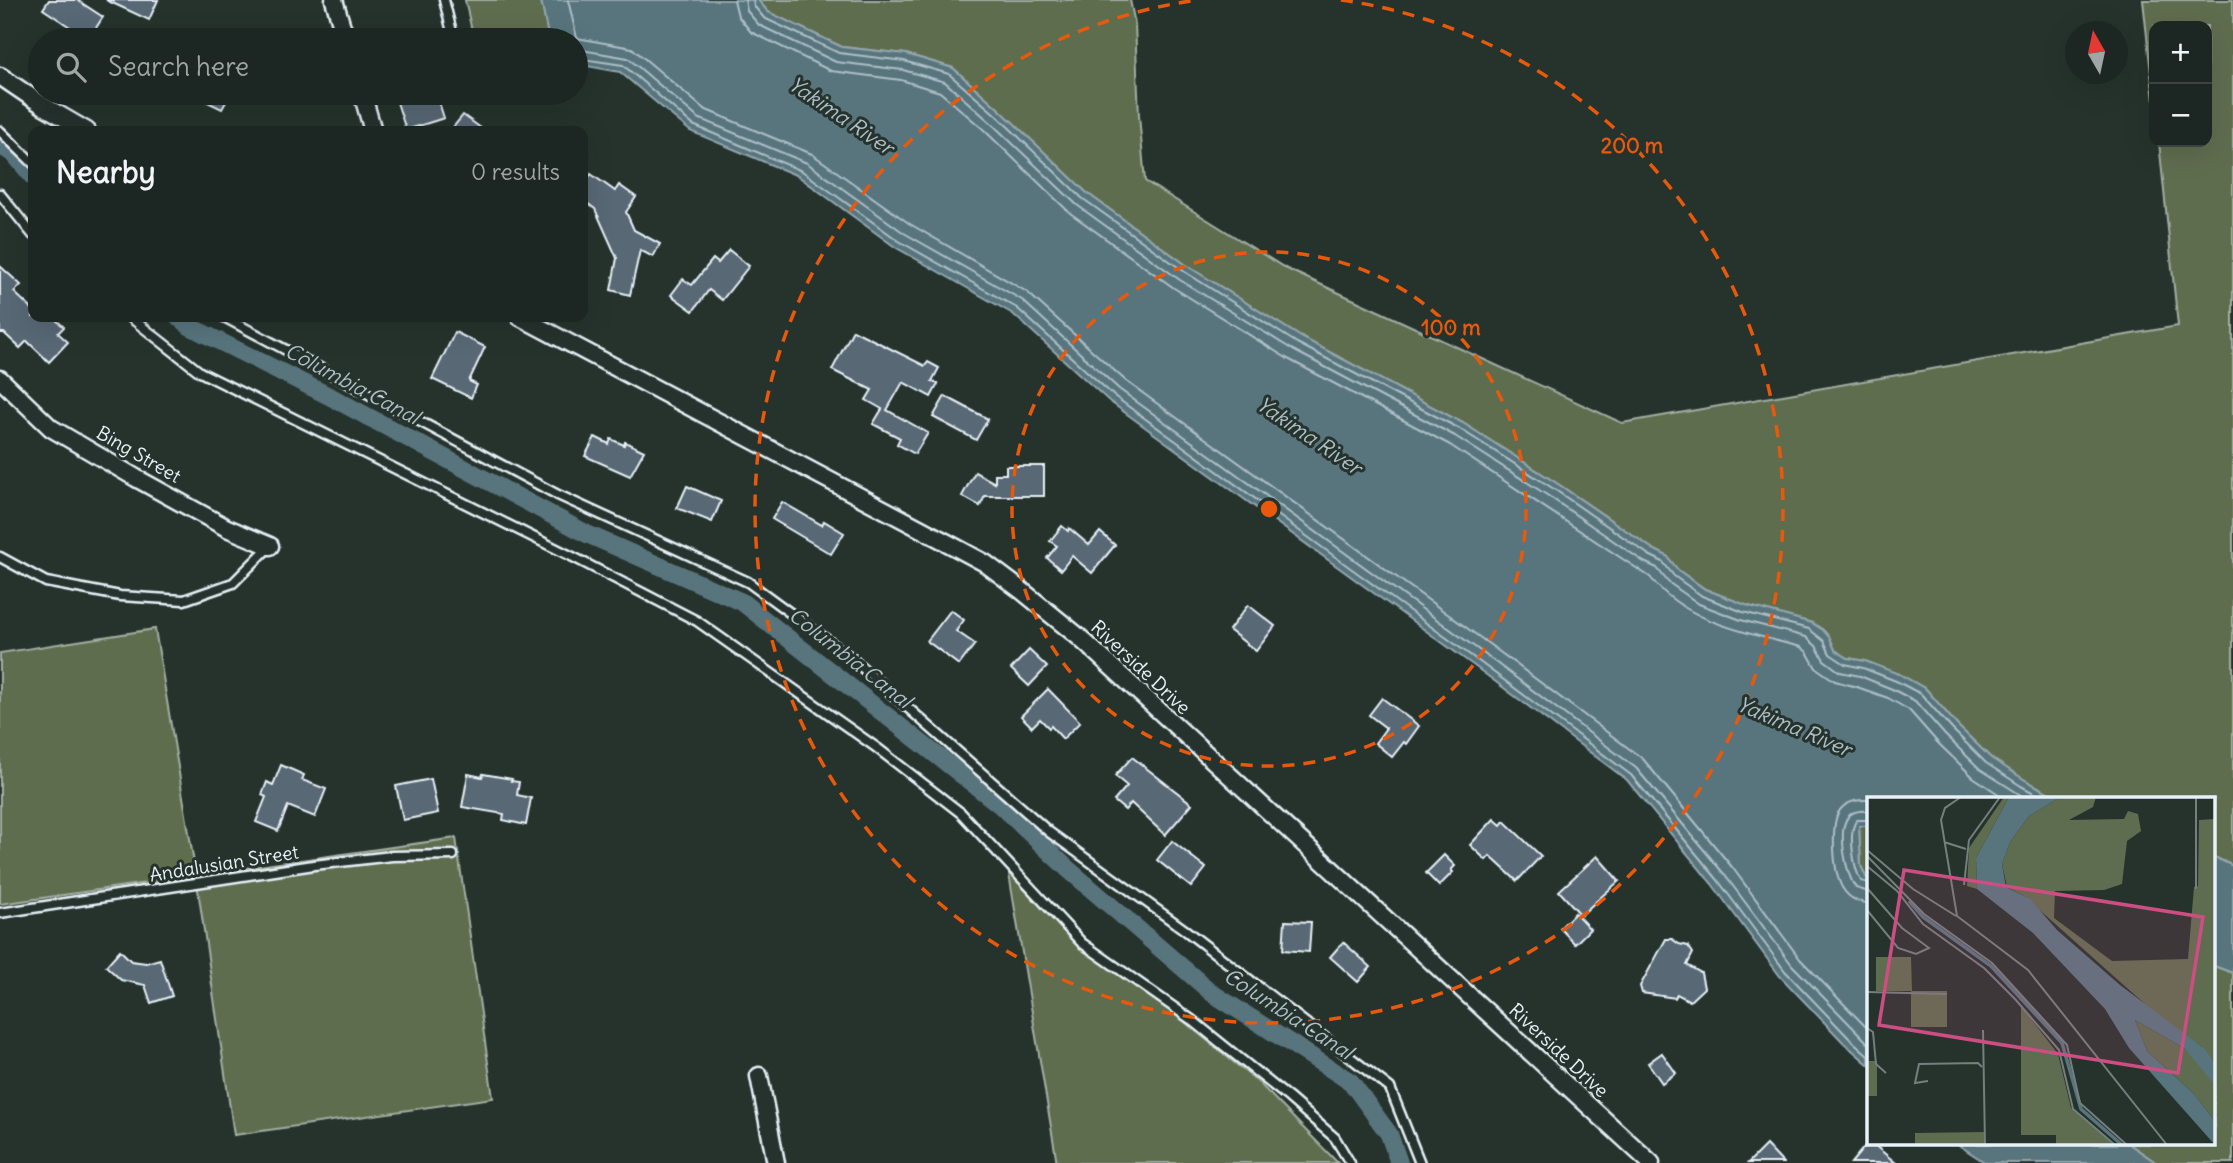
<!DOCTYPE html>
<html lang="en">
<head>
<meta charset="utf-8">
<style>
	:root { --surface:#1c2622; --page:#29322f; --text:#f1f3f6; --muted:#a0a5a5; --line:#3a4340 }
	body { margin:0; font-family:Delius,sans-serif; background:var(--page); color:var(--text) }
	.controls { position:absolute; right:21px; top:21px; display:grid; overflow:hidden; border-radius:14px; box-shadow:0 7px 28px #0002 }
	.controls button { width:63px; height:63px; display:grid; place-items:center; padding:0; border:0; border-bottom:2px solid var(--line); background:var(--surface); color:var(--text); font:35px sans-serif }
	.compass { position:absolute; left:2065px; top:21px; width:63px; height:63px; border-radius:50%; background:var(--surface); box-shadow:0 7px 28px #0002; rotate:351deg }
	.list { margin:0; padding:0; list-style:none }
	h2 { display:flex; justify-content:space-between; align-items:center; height:91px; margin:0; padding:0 28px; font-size:30px }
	h2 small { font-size:23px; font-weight:400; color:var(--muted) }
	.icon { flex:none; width:38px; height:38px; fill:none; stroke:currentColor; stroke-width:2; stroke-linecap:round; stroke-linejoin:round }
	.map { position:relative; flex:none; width:2233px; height:1163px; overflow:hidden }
	.search { position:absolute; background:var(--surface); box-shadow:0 7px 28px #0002; left:28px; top:28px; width:560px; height:77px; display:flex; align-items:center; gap:18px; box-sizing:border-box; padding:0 24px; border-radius:38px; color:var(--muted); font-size:26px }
	.panel { position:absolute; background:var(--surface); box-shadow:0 7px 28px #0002; left:28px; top:126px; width:560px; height:196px; border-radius:14px }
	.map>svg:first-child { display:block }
</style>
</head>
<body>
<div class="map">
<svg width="2233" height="1163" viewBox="0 0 2233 1163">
	<rect width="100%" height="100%" fill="#26332d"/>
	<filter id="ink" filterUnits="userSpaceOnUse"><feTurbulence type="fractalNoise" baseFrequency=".0143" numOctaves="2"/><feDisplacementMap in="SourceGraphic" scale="14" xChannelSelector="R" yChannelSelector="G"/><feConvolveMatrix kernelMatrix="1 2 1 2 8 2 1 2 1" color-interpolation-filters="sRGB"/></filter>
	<g filter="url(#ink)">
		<g fill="#5e6d4f" stroke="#a3afa4" stroke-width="2">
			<polygon points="465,0 541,0 549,40 474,40"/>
			<polygon points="758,0 1130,0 1135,24 1139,116 1145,181 1285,268 1622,423 2178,326 2159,142 2207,142 2207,26 2154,26 2154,101 2143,0 2233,0 2233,866 2214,857 2214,799 2060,799 2025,780 1991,758 1957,725 1926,689 1899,674 1865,661 1848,658 1835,650 1830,638 1823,630 1812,623 1745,605 1705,589 1678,570 1667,556 1653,549 1558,484 1463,423 1301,337 1189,267 1087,193 1000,110 953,68 906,54 842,47 768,12"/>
			<polygon points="155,629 196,875 456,838 493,1098 234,1135 196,876 0,904 0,653"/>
			<polygon points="1859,826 1869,826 1869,883 1861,866"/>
			<polygon points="1007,862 1058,918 1259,1083 1338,1163 1057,1163"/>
			<polygon points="2214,966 2233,973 2233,1163 2157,1163 2129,1144 2214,1144"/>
		</g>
		<g fill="#58757e" stroke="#92a7af" stroke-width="2">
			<polygon points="541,0 758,0 768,12 842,47 906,54 953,68 1000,110 1087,193 1189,267 1301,337 1463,423 1558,484 1653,549 1667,556 1678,570 1705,589 1746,605 1812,623 1823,630 1830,638 1835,650 1848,658 1865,661 1899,674 1926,689 1957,725 1991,758 2025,780 2060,799 1869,799 1869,826 1859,826 1861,866 1869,883 1869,1065 1844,1043 1780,976 1712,884 1627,780 1473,665 1109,401 1013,314 895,247 798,176 690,131 620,72 576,64 576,40 549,40"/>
			<polygon points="2214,857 2233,866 2233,973 2214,966"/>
			<polygon points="1957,1144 2129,1144 2157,1163 1986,1163"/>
		</g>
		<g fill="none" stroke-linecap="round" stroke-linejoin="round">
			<g stroke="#aebfc7" stroke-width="2">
				<polyline points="568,0 577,38 632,48 704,109 812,154 910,224 1027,292 1126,381 1489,644 1643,759 1732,867 1800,959 1869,1030"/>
				<path d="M734,0L738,16L751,32L831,71L901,80L940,92L983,129L1070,213L1174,288L1288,359L1450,445L1650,577C1686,623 1748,633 1801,647L1807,652L1816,668L1835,681L1857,687L1888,698L1909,710L1938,743L1973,777L2006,799"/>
				<polyline points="745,0 747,11 759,25 836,62 903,70 945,82 990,122 1077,205 1180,280 1293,350 1455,436 1550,497 1644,562 1657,568 1668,582 1699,604 1741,620 1806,637 1816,646 1824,660 1840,672 1860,676 1892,689 1915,701 1945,735 1980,769 2027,799"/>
				<polyline points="753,0 754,6 764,18 839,53 904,61 949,74 996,115 1082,198 1185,272 1297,343 1460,429 1554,489 1649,555 1663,562 1674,576 1702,596 1743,612 1809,629 1824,641 1830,654 1845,664 1863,668 1896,681 1921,694 1952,729 1986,763 2021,786 2045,799"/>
				<polyline points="576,49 628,58 698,118 807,163 904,233 1022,300 1119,389 1483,653 1636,768 1724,874 1792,965 1869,1044"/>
				<polyline points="576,58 623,65 693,125 802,171 899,241 1017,308 1114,396 1477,660 1631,775 1717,879 1785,971 1849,1038 1869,1056"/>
				<path d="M1869,800C1834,798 1833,821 1834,849C1835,873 1839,902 1869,903"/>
				<path d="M1869,811C1861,810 1853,810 1848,817C1837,830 1846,876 1856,888L1869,892"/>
				<path d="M1869,820H1857C1847,831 1854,869 1861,881L1869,883"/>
			</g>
			<g stroke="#58757e" stroke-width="18">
				<polyline points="0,145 15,155 33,177"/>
				<polyline points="178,317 191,327 331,397 587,534 742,602 1000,805 1068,869 1212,993 1351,1082 1389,1134 1399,1163"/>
			</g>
		</g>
		<g fill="#596875" stroke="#e8f1f8" stroke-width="2">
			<polygon points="49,0 77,0 103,17 90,37 84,33 79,40 76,40 66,34 70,27 43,9"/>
			<polygon points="106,0 158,0 149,20"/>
			<polygon points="189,93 231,93 222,109"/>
			<polygon points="394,93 436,93 444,118 406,130"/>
			<polygon points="463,115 485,131 450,131"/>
			<polygon points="591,174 615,191 619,185 636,197 626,212 634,230 660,244 653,257 640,250 630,295 611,290 617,258 595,209 583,200 583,186"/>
			<polygon points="729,250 749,266 722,300 709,290 693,311 671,295 683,279 692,285 713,259 718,263"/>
			<polygon points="0,266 21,285 14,292 33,310 33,317 53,317 64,327 58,333 68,342 49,362 27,341 20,348 4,333 0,333"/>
			<polygon points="853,330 925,366 928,362 939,368 932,381 938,384 931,397 903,382 887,410 928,433 915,454 897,444 900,438 873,424 882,409 866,400 872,390 832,370"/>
			<polygon points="455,332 485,347 469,381 477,385 471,398 432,379"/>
			<polygon points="945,396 988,419 976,440 933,417"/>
			<polygon points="595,437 609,444 611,439 624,445 625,442 644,451 630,476 585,456"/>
			<polygon points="1006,466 1044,466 1044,496 985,496 980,506 962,496 975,472 995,483 995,474 1006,474"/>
			<polygon points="687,486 721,501 712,522 677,508"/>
			<polygon points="782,502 822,525 824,521 844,533 831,554 772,519"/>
			<polygon points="1062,526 1068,531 1069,528 1089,545 1100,532 1115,545 1092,573 1072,556 1061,570 1047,558 1057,546 1050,541"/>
			<polygon points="1248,605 1275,626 1256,651 1229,630"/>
			<polygon points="951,610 964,620 956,631 975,644 959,665 927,641"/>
			<polygon points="1029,650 1047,667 1029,686 1011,669"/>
			<polygon points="1048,689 1080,722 1063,739 1051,726 1049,728 1040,719 1032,727 1021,716"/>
			<polygon points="1382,698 1419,726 1406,744 1404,742 1392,757 1375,743 1386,728 1369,715"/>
			<polygon points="1132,757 1192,804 1165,835 1131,803 1125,810 1114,801 1127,786 1115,776"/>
			<polygon points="281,765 304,775 302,780 326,789 315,817 288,806 278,831 256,822 266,797 262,795 267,782 273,785"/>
			<polygon points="468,774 482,777 483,774 512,779 511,781 519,782 517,795 531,798 526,825 503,820 504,814 462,807"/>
			<polygon points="431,779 438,813 403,820 396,786"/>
			<polygon points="1494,819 1501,825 1504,821 1541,856 1517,881 1490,856 1486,860 1470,845"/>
			<polygon points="1172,841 1206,868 1191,887 1157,860"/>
			<polygon points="1444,855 1455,866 1451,870 1453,872 1439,886 1426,873"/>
			<polygon points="1597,856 1619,881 1581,915 1559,891"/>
			<polygon points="1575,913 1590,929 1575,944 1560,928"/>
			<polygon points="1285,921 1311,922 1309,952 1283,950"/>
			<polygon points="1666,939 1672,939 1679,944 1688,946 1693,953 1687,965 1701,973 1704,988 1690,1001 1677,994 1675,998 1642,993 1640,986"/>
			<polygon points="1343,942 1371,967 1358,982 1330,957"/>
			<polygon points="120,950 131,961 146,963 160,959 172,996 151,1003 145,985 121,980 106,966"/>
			<polygon points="1662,1053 1676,1073 1662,1083 1648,1063"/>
			<polygon points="1869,1141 1869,1144 1873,1144 1896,1163 1851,1163"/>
			<polygon points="1766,1145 1783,1163 1748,1163"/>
		</g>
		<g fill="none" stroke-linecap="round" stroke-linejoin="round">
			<defs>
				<g id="lane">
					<polyline points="444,0 454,40"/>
					<polyline points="0,131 33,163"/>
					<polyline points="0,194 33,235"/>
					<polyline points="130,317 200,372 575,558 697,621 877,748 961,813 1082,943 1192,1020 1289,1098 1335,1138 1350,1163"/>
					<polyline points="224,317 558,495 748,582 849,656 1049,832 1185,930 1390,1088 1420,1163"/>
					<polyline points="0,557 46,582 120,596 184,600 233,583 270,546"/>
					<polyline points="0,913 314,865 392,856 453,855"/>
				</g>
				<g id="street">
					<polyline points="334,0 346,40"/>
					<polyline points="0,76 44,106 87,131"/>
					<polyline points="362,93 373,131"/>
					<polyline points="520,317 942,540 985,563 1021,590 1079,637 1651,1163"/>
					<polyline points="0,379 51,428 136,478 227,528 270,546"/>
					<polyline points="759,1076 776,1163"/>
				</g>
			</defs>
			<use href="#lane" stroke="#e8f1f8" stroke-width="13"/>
			<use href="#street" stroke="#e8f1f8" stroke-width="21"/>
			<use href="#lane" stroke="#26332d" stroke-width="8"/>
			<use href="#street" stroke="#26332d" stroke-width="16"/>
		</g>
	</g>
	<g fill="none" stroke="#e8590c" stroke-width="3.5" stroke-dasharray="12 9">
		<circle cx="1269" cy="509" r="257"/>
		<path d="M1341 0A514 514 0 1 1 1197 0"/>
	</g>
	<g text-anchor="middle" stroke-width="6" stroke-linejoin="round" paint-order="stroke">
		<g font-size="19" fill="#e8f1f8" stroke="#26332d">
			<text transform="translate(139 454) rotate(30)" y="7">Bing Street</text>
			<text transform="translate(1141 667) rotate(43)" y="7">Riverside Drive</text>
			<text transform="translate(224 863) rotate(-9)" y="7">Andalusian Street</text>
			<text transform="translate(1559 1050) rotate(43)" y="7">Riverside Drive</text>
		</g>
		<g font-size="21" font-style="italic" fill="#aebfc7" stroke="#26332d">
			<text transform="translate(841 116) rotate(34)" y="7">Yakima River</text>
			<text transform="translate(352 384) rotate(28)" y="7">Columbia Canal</text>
			<text transform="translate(1309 436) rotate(34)" y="7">Yakima River</text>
			<text transform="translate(850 658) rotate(38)" y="7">Columbia Canal</text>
			<text transform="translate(1794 727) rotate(23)" y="7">Yakima River</text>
			<text transform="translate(1288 1014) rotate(33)" y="7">Columbia Canal</text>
		</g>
	</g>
	<g transform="translate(1867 797)">
		<rect width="348" height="348" fill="#26332d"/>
		<path d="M137,0H142L109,61L110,92L100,89L102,51ZM193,0H229L226,10L202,23L257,22L261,14L271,17L274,34L260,44L255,87L237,93L188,94L187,121L245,164L321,162L327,90L331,89L332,23L348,22V15V267L334,249L297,224L157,99L140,90L135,67L143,45L162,19ZM9,160H44L45,194H80V230H44V194H9ZM154,209L191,257L204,311L247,348H189V338H154ZM268,223L317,251L338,271L348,288V324L326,296L280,254ZM0,264H10V299H0ZM117,335V348H48V336Z" fill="#5e6d4f"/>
		<path d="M142,0H193L162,19L143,45L135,67L139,90L163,102L190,133L253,188L338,252L348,267V288L317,251L268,223L280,254L326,296L348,324V348L262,251L238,212L166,136L110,92L109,61Z" fill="#58757e"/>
		<path fill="none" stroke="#58757e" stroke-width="3.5" d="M42,104L56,120L124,169L195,246L214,312L255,348"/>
		<path fill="none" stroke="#747f7e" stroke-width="2" d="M94,0L78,11L74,23L90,119L161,173L300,348M77,45L99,52M0,53L46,92L89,119M0,59L57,117L125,166L200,248L213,306L260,348M0,69L30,94L56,127L117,171L148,202L192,253L206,312L248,348M97,88L102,43L133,0M0,91L35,131L62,151L49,157L31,151L0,113M329,92V0M0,195L80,197M0,231L6,235L9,267L19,276M116,233L118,348M61,284L48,286L52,267L111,266L115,270"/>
		<path fill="#cc4e82" fill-opacity="0.15" stroke="#cc4e82" stroke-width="3.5" d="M37,73L336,120L311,276L12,228Z"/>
		<rect width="348" height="348" fill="none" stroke="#e8f1f8" stroke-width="3.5"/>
	</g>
	<circle cx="1269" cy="509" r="10" fill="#e8590c" stroke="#26332d" stroke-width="3.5"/>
	<g font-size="21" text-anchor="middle" font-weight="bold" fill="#e8590c" stroke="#26332d" stroke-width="6" stroke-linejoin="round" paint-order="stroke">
		<text x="1632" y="153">200 m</text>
		<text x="1451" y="335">100 m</text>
	</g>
</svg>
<div class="controls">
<button>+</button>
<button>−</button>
</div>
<svg class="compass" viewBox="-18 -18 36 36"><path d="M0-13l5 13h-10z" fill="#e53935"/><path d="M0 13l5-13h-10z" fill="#a0a5a5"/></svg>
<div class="search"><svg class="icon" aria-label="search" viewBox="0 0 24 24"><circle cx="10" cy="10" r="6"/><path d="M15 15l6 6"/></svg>Search here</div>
<section class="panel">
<h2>Nearby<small>0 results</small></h2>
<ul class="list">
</ul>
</section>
</div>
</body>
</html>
